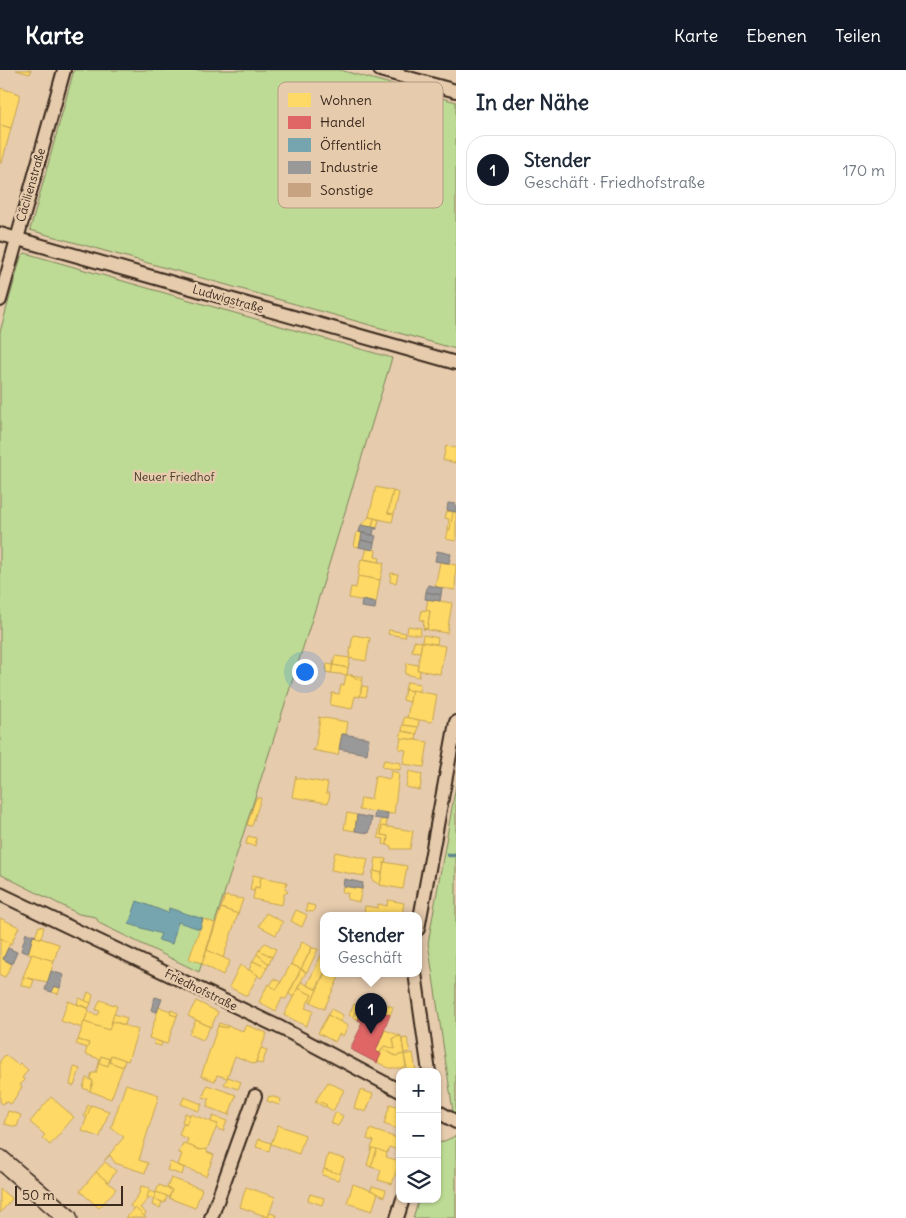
<!DOCTYPE html>
<html lang="de">
<head>
<meta charset="utf-8">
<style>
	:root { --surface:#fff; --page:#f6f6f7; --text:#1f2937; --muted:#747a83; --line:#e0e1e3; --accent:#111827 }
	body { margin:0; font-family:Delius,sans-serif; background:var(--page); color:var(--text) }
	.controls { position:absolute; right:15px; bottom:15px; display:grid; overflow:hidden; border-radius:10px; box-shadow:0 1px 4px #0004 }
	.controls button { width:45px; height:45px; display:grid; place-items:center; padding:0; border:0; border-bottom:1px solid var(--line); background:var(--surface); color:var(--text); font:25px sans-serif }
	.scale { position:absolute; left:15px; bottom:12px; width:108px; box-sizing:border-box; padding-left:5px; border:2px solid #3b2a1e; border-top:0; font-size:14px; line-height:18px; white-space:nowrap; color:#3b2a1e; -webkit-text-stroke:4px #e6cbad; paint-order:stroke }
	.you { position:absolute; left:304px; top:601px; width:18px; height:18px; margin:-12px; border:4px solid #fff; border-radius:50%; background:#1a73e8; box-shadow:0 0 0 8px #1a73e833 }
	.badge { display:grid; place-items:center; width:32px; height:32px; border-radius:50%; background:var(--accent); color:#fff; font-size:16px; font-weight:700 }
	.pin { position:absolute; translate:-50% -41px; filter:drop-shadow(0 1px 2px #0008) }
	.pin::after { content:''; position:absolute; top:26px; width:18px; height:15px; background:inherit; clip-path:polygon(0 0,100% 0,50% 100%) }
	.popup { position:absolute; left:320px; top:842px; width:102px; height:65px; box-sizing:border-box; display:grid; place-content:center; border-radius:10px; background:var(--surface); filter:drop-shadow(0 1px 4px #0005); font-size:16px; white-space:nowrap; color:var(--muted) }
	.popup b { font-size:19px; color:var(--text) }
	.popup::after { content:''; position:absolute; left:50%; top:100%; margin-left:-10px; border:10px solid transparent; border-top-color:var(--surface) }
	.list { margin:0; padding:0; list-style:none }
	h2 { display:flex; justify-content:space-between; align-items:center; height:65px; margin:0; padding:0 20px; font-size:21px }
	h2 small { font-size:16px; font-weight:400; color:var(--muted) }
	.list li { display:grid; grid-template-columns:32px 1fr auto; gap:15px; align-items:center; box-sizing:border-box; height:70px; margin:0 10px 10px; padding:0 10px; border:1px solid var(--line); border-radius:20px }
	.list b { display:block; font-size:19px; white-space:nowrap }
	.list p { margin:0; font-size:16px; white-space:nowrap; color:var(--muted) }
	.list em { font-size:16px; font-style:normal; color:var(--muted) }
	.icon { flex:none; width:28px; height:28px; fill:none; stroke:currentColor; stroke-width:2; stroke-linecap:round; stroke-linejoin:round }
	.map { position:relative; flex:none; width:456px; height:1148px; overflow:hidden }
	header { display:flex; align-items:center; gap:30px; box-sizing:border-box; height:70px; padding:0 25px; background:var(--accent); color:#fff }
	header strong { font-size:24px }
	nav { display:flex; gap:28px; margin-inline-start:auto; font-size:18px }
	main { display:flex }
	aside { flex:1; background:var(--surface) }
	.map>svg:first-child { display:block }
</style>
</head>
<body>
<header>
<strong>Karte</strong>
<nav><a>Karte</a><a>Ebenen</a><a>Teilen</a></nav>
</header>
<main>
<div class="map">
<svg width="456" height="1148" viewBox="0 0 456 1148">
	<rect width="100%" height="100%" fill="#e6cbad"/>
	<filter id="ink" filterUnits="userSpaceOnUse"><feTurbulence type="fractalNoise" baseFrequency=".02" numOctaves="2"/><feDisplacementMap in="SourceGraphic" scale="10" xChannelSelector="R" yChannelSelector="G"/><feConvolveMatrix kernelMatrix="1 2 1 2 8 2 1 2 1" color-interpolation-filters="sRGB"/></filter>
	<g filter="url(#ink)">
		<g fill="#bddb94" stroke="#7c8259">
			<polygon points="74,0 340,0 456,32 456,279 30,160"/>
			<polygon points="25,183 392,288 315,540 199,902 99,853 96,847 79,844 0,804 0,262 21,187"/>
			<polygon points="456,715 456,1043 453,1041 428,873"/>
			<polygon points="456,1066 456,1148 413,1148 419,1129 437,1129 437,1074"/>
		</g>
		<g fill="#ffd966" stroke="#c4a450">
			<polygon points="16,0 31,0 30,4"/>
			<polygon points="0,18 20,24 11,58 0,55"/>
			<polygon points="0,55 11,58 2,93 0,93"/>
			<polygon points="446,376 456,378 456,393 443,390"/>
			<polygon points="376,417 393,421 388,443 394,444 392,452 369,447"/>
			<polygon points="393,421 399,423 394,444 388,443"/>
			<polygon points="447,440 456,442 456,471 446,469 453,442"/>
			<polygon points="447,441 453,442 450,460 448,459 449,449 445,448"/>
			<polygon points="369,447 374,448 372,457 361,455"/>
			<polygon points="374,448 379,450 377,458 372,457"/>
			<polygon points="357,462 362,463 359,477 354,476"/>
			<polygon points="367,478 376,480 375,487 380,488 379,492 364,489"/>
			<polygon points="361,489 384,493 380,510 358,506"/>
			<polygon points="440,492 456,495 455,520 435,517"/>
			<polygon points="391,503 398,504 396,513 390,512"/>
			<polygon points="358,506 380,510 376,533 349,528 351,517 356,518"/>
			<polygon points="428,529 452,533 447,563 423,559 427,559 430,541 426,540"/>
			<polygon points="422,540 430,541 427,559 423,558 424,551 420,550"/>
			<polygon points="408,556 421,558 420,565 407,563"/>
			<polygon points="389,560 406,563 405,567 388,564"/>
			<polygon points="353,565 370,568 366,591 349,588"/>
			<polygon points="423,565 438,568 437,574 422,572"/>
			<polygon points="414,571 422,572 420,582 412,581"/>
			<polygon points="422,572 445,576 440,604 417,600"/>
			<polygon points="335,586 350,588 348,598 333,595"/>
			<polygon points="407,593 418,595 417,600 420,600 419,607 405,604"/>
			<polygon points="327,594 333,595 331,603 326,602"/>
			<polygon points="333,595 348,598 347,605 331,603"/>
			<polygon points="346,605 351,605 362,611 360,627 355,626 352,639 330,635 332,623 339,624 341,615 344,615"/>
			<polygon points="351,605 363,607 362,611 351,606"/>
			<polygon points="407,612 420,614 419,621 405,620"/>
			<polygon points="362,616 368,617 366,627 360,626"/>
			<polygon points="405,620 412,621 410,632 403,630"/>
			<polygon points="412,620 437,625 432,652 407,648"/>
			<polygon points="318,647 348,652 346,664 342,664 338,685 312,680 315,679 317,666 320,649"/>
			<polygon points="404,647 419,650 418,657 403,655"/>
			<polygon points="403,655 418,657 417,664 402,661"/>
			<polygon points="402,661 417,664 416,670 400,668"/>
			<polygon points="401,668 428,672 424,697 403,694 406,680 399,679"/>
			<polygon points="384,690 401,693 400,700 382,697"/>
			<polygon points="391,701 399,703 394,744 359,740 361,728 371,730 375,706 390,709"/>
			<polygon points="409,701 422,704 420,720 406,717"/>
			<polygon points="296,705 296,708 328,713 326,723 330,723 328,733 292,727"/>
			<polygon points="256,728 261,728 252,756 247,755"/>
			<polygon points="347,743 357,745 355,761 344,759"/>
			<polygon points="381,749 387,750 386,757 382,756 381,765 388,766 387,775 383,774 384,769 378,768"/>
			<polygon points="382,756 413,761 410,779 391,779 391,776 387,775 388,766 381,765"/>
			<polygon points="248,766 256,768 255,776 246,774"/>
			<polygon points="335,782 368,789 364,806 331,800"/>
			<polygon points="376,788 386,789 382,803 374,801"/>
			<polygon points="384,792 407,796 403,819 380,815"/>
			<polygon points="373,801 382,803 380,815 372,810"/>
			<polygon points="253,805 261,807 259,818 255,817 254,821 250,820"/>
			<polygon points="261,807 287,812 285,818 288,822 284,824 282,835 253,829 255,817 259,818"/>
			<polygon points="343,816 362,819 359,832 347,829 348,823 342,822"/>
			<polygon points="225,826 243,829 238,844 221,838"/>
			<polygon points="388,830 404,833 402,845 364,845 365,836 378,838 378,834 387,836"/>
			<polygon points="307,834 315,836 313,842 306,841"/>
			<polygon points="221,838 238,844 223,888 207,880"/>
			<polygon points="296,840 307,845 302,857 291,851"/>
			<polygon points="266,843 283,852 276,865 259,856"/>
			<polygon points="0,848 19,857 11,874 0,868"/>
			<polygon points="203,849 215,853 202,893 189,889"/>
			<polygon points="39,856 44,857 41,868 35,867"/>
			<polygon points="33,866 59,874 54,891 28,884"/>
			<polygon points="0,868 10,873 3,889 12,894 5,907 0,905"/>
			<polygon points="302,872 312,877 301,899 291,894"/>
			<polygon points="265,873 276,879 272,887 259,880"/>
			<polygon points="312,878 318,879 307,902 301,899"/>
			<polygon points="207,880 230,891 223,905 202,894"/>
			<polygon points="259,880 272,887 269,894 257,884"/>
			<polygon points="32,884 54,891 48,912 23,907"/>
			<polygon points="257,884 269,894 267,898 253,891"/>
			<polygon points="322,884 324,903 316,919 307,915"/>
			<polygon points="253,891 267,898 261,908 249,900"/>
			<polygon points="291,894 301,899 286,929 282,928 276,941 259,932 268,914 277,919"/>
			<polygon points="240,895 258,905 247,926 229,917"/>
			<polygon points="301,899 306,902 293,927 289,924"/>
			<polygon points="325,903 341,903 324,939 311,932"/>
			<polygon points="341,903 374,903 372,910"/>
			<polygon points="23,907 34,910 31,918 21,915"/>
			<polygon points="274,909 281,912 277,919 270,916"/>
			<polygon points="301,912 317,920 311,932 308,931 312,925 298,918"/>
			<polygon points="54,916 60,918 58,924 52,922"/>
			<polygon points="298,918 312,925 305,938 313,941 306,956 284,945"/>
			<polygon points="88,922 93,925 91,933 85,931"/>
			<polygon points="363,927 376,931 373,937 366,933 363,939 358,937"/>
			<polygon points="79,928 91,933 89,938 77,934"/>
			<polygon points="100,930 117,936 109,960 84,952 88,942 98,945 100,941 96,940"/>
			<polygon points="68,931 89,939 82,958 61,951"/>
			<polygon points="196,931 218,942 211,957 188,946"/>
			<polygon points="376,931 393,937 390,945 373,937"/>
			<polygon points="354,934 358,936 353,947 349,945"/>
			<polygon points="159,937 171,941 170,944 177,946 167,974 149,968"/>
			<polygon points="358,937 363,939 358,950 353,947"/>
			<polygon points="331,939 343,945 340,952 328,945"/>
			<polygon points="171,940 178,943 177,946 170,944"/>
			<polygon points="114,944 127,948 125,955 112,951"/>
			<polygon points="328,945 348,956 343,966 339,964 335,972 318,963"/>
			<polygon points="196,950 210,957 203,970 189,964"/>
			<polygon points="112,951 138,960 128,991 111,985 110,989 101,986 100,989 85,984 89,973 78,970 84,952 109,960"/>
			<polygon points="219,953 228,956 227,958 218,956"/>
			<polygon points="246,955 267,963 255,994 235,986 227,1008 217,1005 215,1011 201,1006 218,956 227,958 228,956 243,961"/>
			<polygon points="385,960 401,966 393,968 395,979 384,976 380,983 376,981"/>
			<polygon points="401,966 404,984 396,986 382,979 384,976 395,979 393,968"/>
			<polygon points="407,968 410,982 404,983 402,969"/>
			<polygon points="78,970 89,973 87,978 76,974"/>
			<polygon points="155,970 162,973 161,976 154,974"/>
			<polygon points="261,978 267,980 262,994 256,992"/>
			<polygon points="382,979 396,986 404,984 406,998 389,998 377,992"/>
			<polygon points="413,983 416,1002 408,1002 404,985"/>
			<polygon points="5,985 18,995 20,993 28,1000 22,1008 25,1010 20,1015 22,1017 11,1034 6,1031 3,1034 0,1032 0,991"/>
			<polygon points="111,985 125,990 123,997 109,992"/>
			<polygon points="101,986 110,989 108,996 99,993"/>
			<polygon points="109,992 123,997 111,1029 90,1021 93,1011 90,1008 92,1003 96,1003 99,993 108,996"/>
			<polygon points="74,997 80,999 74,1016 70,1015"/>
			<polygon points="228,1007 241,1012 238,1019 224,1014"/>
			<polygon points="86,1008 93,1011 90,1021 83,1018"/>
			<polygon points="328,1012 344,1020 333,1041 316,1030"/>
			<polygon points="126,1014 159,1025 139,1090 148,1093 145,1103 115,1093 110,1085 104,1091 124,1067 111,1058"/>
			<polygon points="207,1015 236,1025 229,1045 207,1037 209,1029 203,1027"/>
			<polygon points="360,1020 373,1024 366,1042 354,1038"/>
			<polygon points="269,1026 281,1029 279,1035 267,1031"/>
			<polygon points="51,1027 74,1047 50,1075 42,1068 45,1065 30,1052"/>
			<polygon points="184,1027 202,1034 199,1041 181,1034"/>
			<polygon points="316,1030 327,1035 325,1037 315,1032"/>
			<polygon points="390,1034 400,1037 400,1060 384,1054"/>
			<polygon points="88,1035 91,1036 87,1048 84,1046"/>
			<polygon points="91,1035 109,1041 100,1067 82,1061"/>
			<polygon points="8,1041 21,1045 17,1057 4,1054"/>
			<polygon points="336,1042 343,1046 338,1056 331,1053"/>
			<polygon points="185,1043 190,1045 187,1054 182,1052"/>
			<polygon points="190,1044 218,1054 207,1079 200,1080 186,1074 188,1069 179,1065 183,1054 186,1055"/>
			<polygon points="213,1046 227,1051 223,1061 216,1058 218,1054 211,1052"/>
			<polygon points="278,1055 305,1065 299,1084 271,1074"/>
			<polygon points="370,1059 400,1069 399,1080 389,1077 387,1083 371,1078 374,1071 367,1069"/>
			<polygon points="259,1069 271,1073 269,1081 256,1077"/>
			<polygon points="183,1073 200,1080 207,1079 207,1082 214,1085 206,1106 178,1095 182,1084 179,1083"/>
			<polygon points="372,1078 377,1079 371,1097 367,1095"/>
			<polygon points="377,1079 387,1083 386,1087 400,1091 392,1114 378,1110 381,1100 371,1097"/>
			<polygon points="328,1084 345,1089 340,1104 324,1099"/>
			<polygon points="105,1092 116,1101 108,1112 96,1102"/>
			<polygon points="170,1092 184,1098 182,1105 167,1100"/>
			<polygon points="324,1099 340,1104 338,1110 322,1105"/>
			<polygon points="96,1102 116,1119 99,1138 80,1121"/>
			<polygon points="171,1108 202,1119 195,1138 169,1128 172,1120 167,1118"/>
			<polygon points="353,1114 378,1123 372,1141 347,1133"/>
			<polygon points="159,1115 172,1120 169,1127 156,1122"/>
			<polygon points="141,1116 150,1118 148,1129 140,1138 146,1143 144,1146 130,1136 139,1124"/>
			<polygon points="372,1116 386,1120 384,1127 371,1120"/>
			<polygon points="246,1117 275,1127 268,1147 240,1137"/>
			<polygon points="0,1119 12,1129 0,1143"/>
			<polygon points="149,1121 156,1123 154,1129 147,1127"/>
			<polygon points="156,1122 167,1126 165,1133 154,1129"/>
			<polygon points="310,1124 324,1128 322,1135 308,1130"/>
			<polygon points="154,1129 162,1132 160,1138 152,1135"/>
			<polygon points="135,1138 144,1146 146,1148 126,1148"/>
			<polygon points="270,1143 276,1145 275,1148 262,1148 263,1145 268,1147"/>
		</g>
		<polygon fill="#e06666" stroke="#ae5450" points="366,933 390,945 376,981 381,984 377,993 350,979 361,957 360,956 362,952 358,950"/>
		<polygon fill="#76a5af" stroke="#648084" points="137,831 168,843 169,838 203,849 200,859 178,852 172,874 158,870 161,864 129,854"/>
		<g fill="#999" stroke="#7d7874">
			<polygon points="448,433 456,434 456,442 447,440"/>
			<polygon points="361,455 377,458 377,459 374,459 373,465 359,462"/>
			<polygon points="362,463 376,466 374,473 361,470"/>
			<polygon points="361,470 374,473 373,480 359,477"/>
			<polygon points="437,481 451,484 449,493 435,491"/>
			<polygon points="428,515 442,518 441,525 426,522"/>
			<polygon points="426,522 441,525 440,531 425,529"/>
			<polygon points="362,530 376,533 375,539 361,537"/>
			<polygon points="342,664 369,668 367,684 339,679"/>
			<polygon points="375,741 388,743 387,750 374,748"/>
			<polygon points="357,745 372,748 369,763 355,761"/>
			<polygon points="344,809 363,813 362,819 343,816"/>
			<polygon points="26,863 36,866 33,866 28,883 21,881"/>
			<polygon points="8,878 17,882 12,894 3,889"/>
			<polygon points="51,901 64,905 60,918 54,916 52,922 45,920"/>
			<polygon points="155,927 162,929 157,942 151,940"/>
		</g>
		<g fill="none" stroke-linecap="round" stroke-linejoin="round">
			<polyline stroke="#61878f" stroke-width="4.5" points="449,785 456,785"/>
		</g>
		<g fill="#c8a381" stroke="#3b2a1e">
			<polygon points="376,18 392,22 389,32 373,30"/>
			<polygon points="395,18 401,19 398,32 392,30"/>
		</g>
		<g fill="none" stroke-linecap="round" stroke-linejoin="round">
			<defs>
				<g id="minor">
					<polyline points="380,0 456,21"/>
					<polyline points="0,164 456,293"/>
					<polyline points="0,230 64,0"/>
					<polyline points="0,824 281,958 400,1021"/>
					<polyline points="418,859 456,652"/>
					<polyline points="415,903 429,1002"/>
					<polyline points="437,1041 456,1052"/>
					<polyline points="211,1148 255,1026"/>
					<polyline points="397,1148 403,1129"/>
				</g>
				<polyline id="secondary" points="0,1089 68,1148"/>
			</defs>
			<use href="#minor" stroke="#3b2a1e" stroke-width="16"/>
			<use href="#secondary" stroke="#3b2a1e" stroke-width="21"/>
			<use href="#minor" stroke="#e6cbad" stroke-width="12"/>
			<use href="#secondary" stroke="#e6cbad" stroke-width="18"/>
		</g>
	</g>
	<g text-anchor="middle" stroke-width="5" stroke-linejoin="round" paint-order="stroke">
		<g font-size="12" fill="#3b2a1e" stroke="#e6cbad">
			<text transform="translate(31 115) rotate(-74)" y="4">Cäcilienstraße</text>
			<text transform="translate(228 229) rotate(16)" y="4">Ludwigstraße</text>
			<text transform="translate(201 920) rotate(26)" y="4">Friedhofstraße</text>
		</g>
		<g font-size="12" fill="#483c2a" stroke="#e6cbad">
			<text x="174" y="411">Neuer Friedhof</text>
		</g>
	</g>
	<rect x="278" y="12" width="165" height="126" rx="8" fill="#e6cbad" stroke="#b39b82" stroke-width="1"/>
	<rect x="288" y="23" width="23" height="14" fill="#ffd966"/>
	<rect x="288" y="46" width="23" height="13" fill="#e06666"/>
	<rect x="288" y="68" width="23" height="14" fill="#76a5af"/>
	<rect x="288" y="91" width="23" height="13" fill="#999"/>
	<rect x="288" y="113" width="23" height="14" fill="#c8a381"/>
	<g font-size="14" fill="#3b2a1e">
		<text x="320" y="35">Wohnen</text>
		<text x="320" y="57">Handel</text>
		<text x="320" y="80">Öffentlich</text>
		<text x="320" y="102">Industrie</text>
		<text x="320" y="125">Sonstige</text>
	</g>
</svg>
<div class="controls">
<button>+</button>
<button>−</button>
<button><svg class="icon" aria-label="layers" viewBox="0 0 24 24"><path d="M12 4l9 5-9 5-9-5zM3 14l9 5 9-5"/></svg></button>
</div>
<div class="scale">50 m</div>
<div class="you"></div>
<div class="pin badge" style="left:371px;top:964px">1</div>
<div class="popup"><b>Stender</b>Geschäft</div>
</div>
<aside>
<h2>In der Nähe<small></small></h2>
<ul class="list">
<li><span class="badge">1</span><div><b>Stender</b><p>Geschäft · Friedhofstraße</p></div><em>170 m</em></li>
</ul>
</aside>
</main>
</body>
</html>
